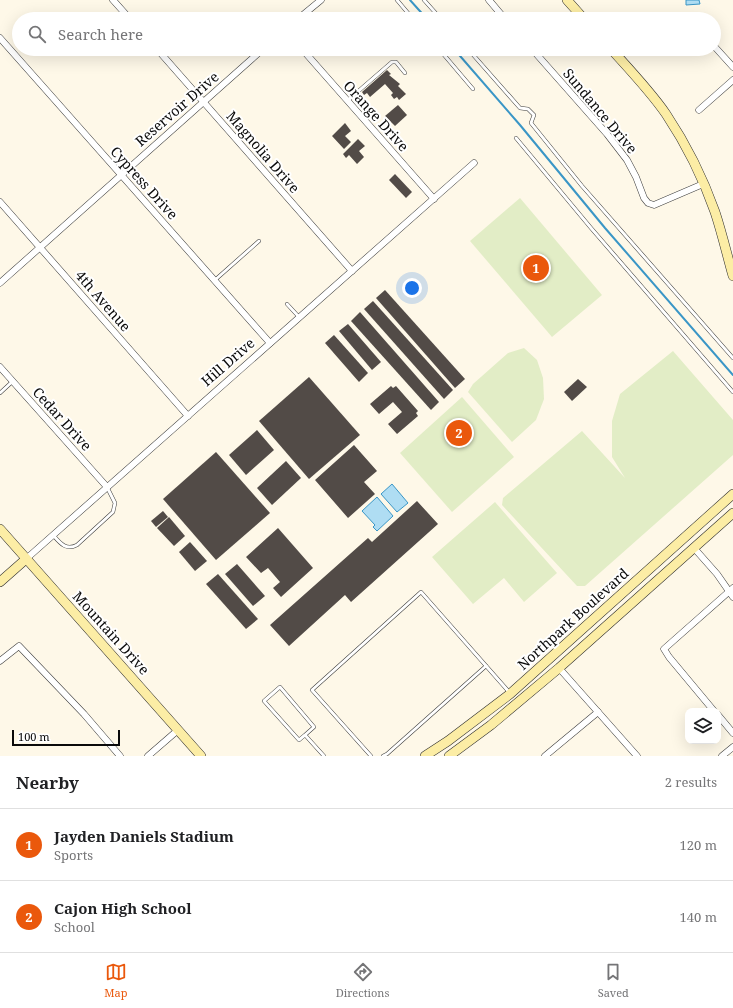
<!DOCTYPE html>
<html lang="en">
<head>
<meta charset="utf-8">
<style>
	:root { --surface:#fff; --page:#f6f6f6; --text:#202124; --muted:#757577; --line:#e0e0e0; --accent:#ea580c }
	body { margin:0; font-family:"Noto Serif",serif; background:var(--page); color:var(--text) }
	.controls { position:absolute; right:12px; bottom:12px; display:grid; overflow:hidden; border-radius:8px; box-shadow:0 4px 16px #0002 }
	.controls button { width:36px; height:36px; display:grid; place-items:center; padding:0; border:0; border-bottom:1px solid var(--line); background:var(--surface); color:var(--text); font:20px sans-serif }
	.scale { position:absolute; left:12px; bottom:10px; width:108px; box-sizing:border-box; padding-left:4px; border:2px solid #0a0a0a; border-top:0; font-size:11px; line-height:14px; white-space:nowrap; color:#0a0a0a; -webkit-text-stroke:3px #fff; paint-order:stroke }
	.you { position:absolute; left:412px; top:288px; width:14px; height:14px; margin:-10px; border:3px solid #fff; border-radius:50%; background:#1a73e8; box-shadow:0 0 0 6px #1a73e833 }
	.badge { display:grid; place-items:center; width:26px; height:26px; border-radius:50%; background:var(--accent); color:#fff; font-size:13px; font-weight:700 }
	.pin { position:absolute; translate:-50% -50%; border:2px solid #fff; box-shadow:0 1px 4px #0006 }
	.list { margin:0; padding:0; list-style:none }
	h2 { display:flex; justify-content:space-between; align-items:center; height:52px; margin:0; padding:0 16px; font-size:17px }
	h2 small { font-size:13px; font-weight:400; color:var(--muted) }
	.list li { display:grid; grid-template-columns:26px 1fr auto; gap:12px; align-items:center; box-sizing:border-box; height:72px; padding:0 16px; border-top:1px solid var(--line) }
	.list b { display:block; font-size:15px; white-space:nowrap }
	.list p { margin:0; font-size:13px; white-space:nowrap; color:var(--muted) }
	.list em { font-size:13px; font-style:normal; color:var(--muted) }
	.icon { flex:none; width:22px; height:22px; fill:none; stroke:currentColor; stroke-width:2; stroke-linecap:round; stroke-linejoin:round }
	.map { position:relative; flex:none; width:733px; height:756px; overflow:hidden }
	.search { position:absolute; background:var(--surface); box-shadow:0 4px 16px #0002; left:12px; right:12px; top:12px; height:44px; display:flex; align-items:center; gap:10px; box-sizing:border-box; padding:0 14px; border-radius:22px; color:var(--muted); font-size:15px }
	.sheet { height:196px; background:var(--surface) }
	nav { display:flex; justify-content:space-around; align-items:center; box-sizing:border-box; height:56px; border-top:1px solid var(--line); background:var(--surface); font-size:11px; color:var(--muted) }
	nav a { display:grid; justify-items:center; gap:2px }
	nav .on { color:var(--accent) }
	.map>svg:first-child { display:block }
</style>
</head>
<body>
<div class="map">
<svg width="733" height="756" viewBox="0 0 733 756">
	<rect width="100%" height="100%" fill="#fef8e8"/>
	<g fill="#e2edc6">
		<polygon points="520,198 602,295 552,337 470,241"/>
		<polygon points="524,348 537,360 543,378 544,399 536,420 512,442 468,392 473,384 508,353"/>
		<polygon points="673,351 733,420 733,455 585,586 577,586 502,505 503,498 582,431 625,478 612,457 612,421 620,394"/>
		<polygon points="462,397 514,457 452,512 400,453"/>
		<polygon points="495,502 557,573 524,602 504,578 473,604 432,557"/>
	</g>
	<g fill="#afddf3" stroke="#3a96c6">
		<polygon points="686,0 699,0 700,4 686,5"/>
		<polygon points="392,484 408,503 397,512 381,494"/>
		<polygon points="377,497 393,516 377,531 373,527 375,525 362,511"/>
	</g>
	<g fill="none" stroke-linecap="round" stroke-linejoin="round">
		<g stroke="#3a96c6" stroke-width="2">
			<polyline points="410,0 427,19"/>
			<polyline points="454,49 520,125 605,228 733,375"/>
		</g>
	</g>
	<g fill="#524b47">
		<polygon points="387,70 391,74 389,75 400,84 398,86 406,94 399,100 397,97 394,99 391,95 393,93 385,84 370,97 367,93 364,95 362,92"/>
		<polygon points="398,105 407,115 395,126 385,116"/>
		<polygon points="345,123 351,131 345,136 351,142 344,149 332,136"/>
		<polygon points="358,139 365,146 359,151 364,157 357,164 349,155 346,158 343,154"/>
		<polygon points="395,174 412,192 406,198 389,180"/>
		<polygon points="385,290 465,379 455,388 376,298"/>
		<polygon points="373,301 453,390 444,399 364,309"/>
		<polygon points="360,312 439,402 431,410 351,321"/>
		<polygon points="348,324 381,362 372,370 339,331"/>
		<polygon points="334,335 368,373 359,382 325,343"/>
		<polygon points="309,377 360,435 309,479 259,421"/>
		<polygon points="578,379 587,387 572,401 564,392"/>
		<polygon points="391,386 393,388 396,386 418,411 416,413 418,416 397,434 388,424 402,412 393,402 379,414 370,404"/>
		<polygon points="257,430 274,450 246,475 229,455"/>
		<polygon points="354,445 377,471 364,482 375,494 348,518 315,480"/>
		<polygon points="216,452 270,513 216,560 163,499"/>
		<polygon points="286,461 301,478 272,505 257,488"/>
		<polygon points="417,501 438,524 351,602 345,595 289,646 270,625 368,538 372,542"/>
		<polygon points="163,511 168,517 156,527 151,521"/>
		<polygon points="169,517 185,536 174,546 157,528"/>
		<polygon points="278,528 313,568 281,597 273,588 280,582 268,568 261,573 246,557"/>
		<polygon points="190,542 207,561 195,571 179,552"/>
		<polygon points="237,564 265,596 253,606 225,574"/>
		<polygon points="218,574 258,619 246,629 206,584"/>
	</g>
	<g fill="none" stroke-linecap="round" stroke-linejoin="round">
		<defs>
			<g id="lane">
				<polyline points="397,0 413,19"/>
				<polyline points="424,0 441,19"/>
				<polyline points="439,49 473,89"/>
				<polyline points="468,49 520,108 528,109 534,115 531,123 582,186 733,358"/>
				<polyline points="347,101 392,62 396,62 405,73"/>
				<polyline points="516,138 591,228 733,392"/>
				<polyline points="215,280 259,241"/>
				<polyline points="287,304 299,317"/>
				<polyline points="0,393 13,381"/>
				<path d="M53,535C60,543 66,551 77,545L113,512L115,503L107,487"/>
				<polyline points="305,735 299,740 264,701 280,687 314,727 305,735 324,756"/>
				<polyline points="371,756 312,690 421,592 509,692"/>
				<polyline points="383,756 387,754 486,666"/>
			</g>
			<g id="street">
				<polyline points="113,0 130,19"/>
				<polyline points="489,0 505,19"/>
				<polyline points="298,19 321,0"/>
				<polyline points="0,38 270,343"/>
				<polyline points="714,46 733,67"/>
				<polyline points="157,49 352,271"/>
				<polyline points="302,49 434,199"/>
				<polyline points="532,49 607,134 627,160 636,177 644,198 648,203 654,205 703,184"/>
				<polyline points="699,110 733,80"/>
				<polyline points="0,202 188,416"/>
				<polyline points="0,283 263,49"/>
				<polyline points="0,367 107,487"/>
				<polyline points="694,548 717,574 733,597"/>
				<polyline points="26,559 474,163"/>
				<polyline points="0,661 19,646 84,714 120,756"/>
				<polyline points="559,668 637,756"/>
				<polyline points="714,711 669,657 664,649 733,588"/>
				<polyline points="718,715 733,733"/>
				<polyline points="148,756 178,730"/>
				<polyline points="545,756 598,712"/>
				<polyline points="722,756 733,747"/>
			</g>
			<g id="secondary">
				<polyline points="567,0 584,19"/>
				<path d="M611,49C630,70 650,91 666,114C686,144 703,178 715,212C722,233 727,255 733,276"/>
				<polyline points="0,529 201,756"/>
				<polyline points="0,582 26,559"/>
				<polyline points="425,756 448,741 510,694 733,494"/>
				<polyline points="449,756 491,725 559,668 733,513"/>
			</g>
		</defs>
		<use href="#lane" stroke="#3d3d3d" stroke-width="4"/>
		<use href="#street" stroke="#3d3d3d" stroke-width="7"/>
		<use href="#secondary" stroke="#2c2c2c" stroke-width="10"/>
		<use href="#lane" stroke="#fff" stroke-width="3"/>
		<use href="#street" stroke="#fff" stroke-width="6"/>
		<use href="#secondary" stroke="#fceda5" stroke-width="9"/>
	</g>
	<g text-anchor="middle" stroke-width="4" stroke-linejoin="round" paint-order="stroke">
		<g font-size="14" fill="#0a0a0a" stroke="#fff">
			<text transform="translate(177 109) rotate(-41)" y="5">Reservoir Drive</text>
			<text transform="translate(600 111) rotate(50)" y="5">Sundance Drive</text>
			<text transform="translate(376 116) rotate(48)" y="5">Orange Drive</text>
			<text transform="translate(263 152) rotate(49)" y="5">Magnolia Drive</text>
			<text transform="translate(144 183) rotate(48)" y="5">Cypress Drive</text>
			<text transform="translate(103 301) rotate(49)" y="5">4th Avenue</text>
			<text transform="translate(228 362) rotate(-41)" y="5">Hill Drive</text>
			<text transform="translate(62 419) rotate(48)" y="5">Cedar Drive</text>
			<text transform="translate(573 619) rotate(-42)" y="5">Northpark Boulevard</text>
			<text transform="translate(111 633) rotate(48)" y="5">Mountain Drive</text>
		</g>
	</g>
</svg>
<div class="controls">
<button><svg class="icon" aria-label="layers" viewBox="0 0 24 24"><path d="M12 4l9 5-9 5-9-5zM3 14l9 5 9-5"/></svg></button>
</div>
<div class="scale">100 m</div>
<div class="you"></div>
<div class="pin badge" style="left:536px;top:268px">1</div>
<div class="pin badge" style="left:459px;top:433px">2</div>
<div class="search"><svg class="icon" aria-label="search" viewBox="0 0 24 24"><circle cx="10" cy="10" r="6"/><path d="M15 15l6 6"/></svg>Search here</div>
</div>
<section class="sheet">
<h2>Nearby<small>2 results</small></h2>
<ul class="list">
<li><span class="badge">1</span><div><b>Jayden Daniels Stadium</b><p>Sports</p></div><em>120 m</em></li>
<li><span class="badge">2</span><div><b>Cajon High School</b><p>School</p></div><em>140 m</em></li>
</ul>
</section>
<nav>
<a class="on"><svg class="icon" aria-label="map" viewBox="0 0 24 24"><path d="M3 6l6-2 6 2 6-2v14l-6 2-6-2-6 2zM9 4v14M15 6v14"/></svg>Map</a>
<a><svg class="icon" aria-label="directions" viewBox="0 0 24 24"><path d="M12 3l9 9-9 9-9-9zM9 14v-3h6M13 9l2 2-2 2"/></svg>Directions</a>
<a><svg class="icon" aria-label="saved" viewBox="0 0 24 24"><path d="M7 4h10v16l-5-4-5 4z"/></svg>Saved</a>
</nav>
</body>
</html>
